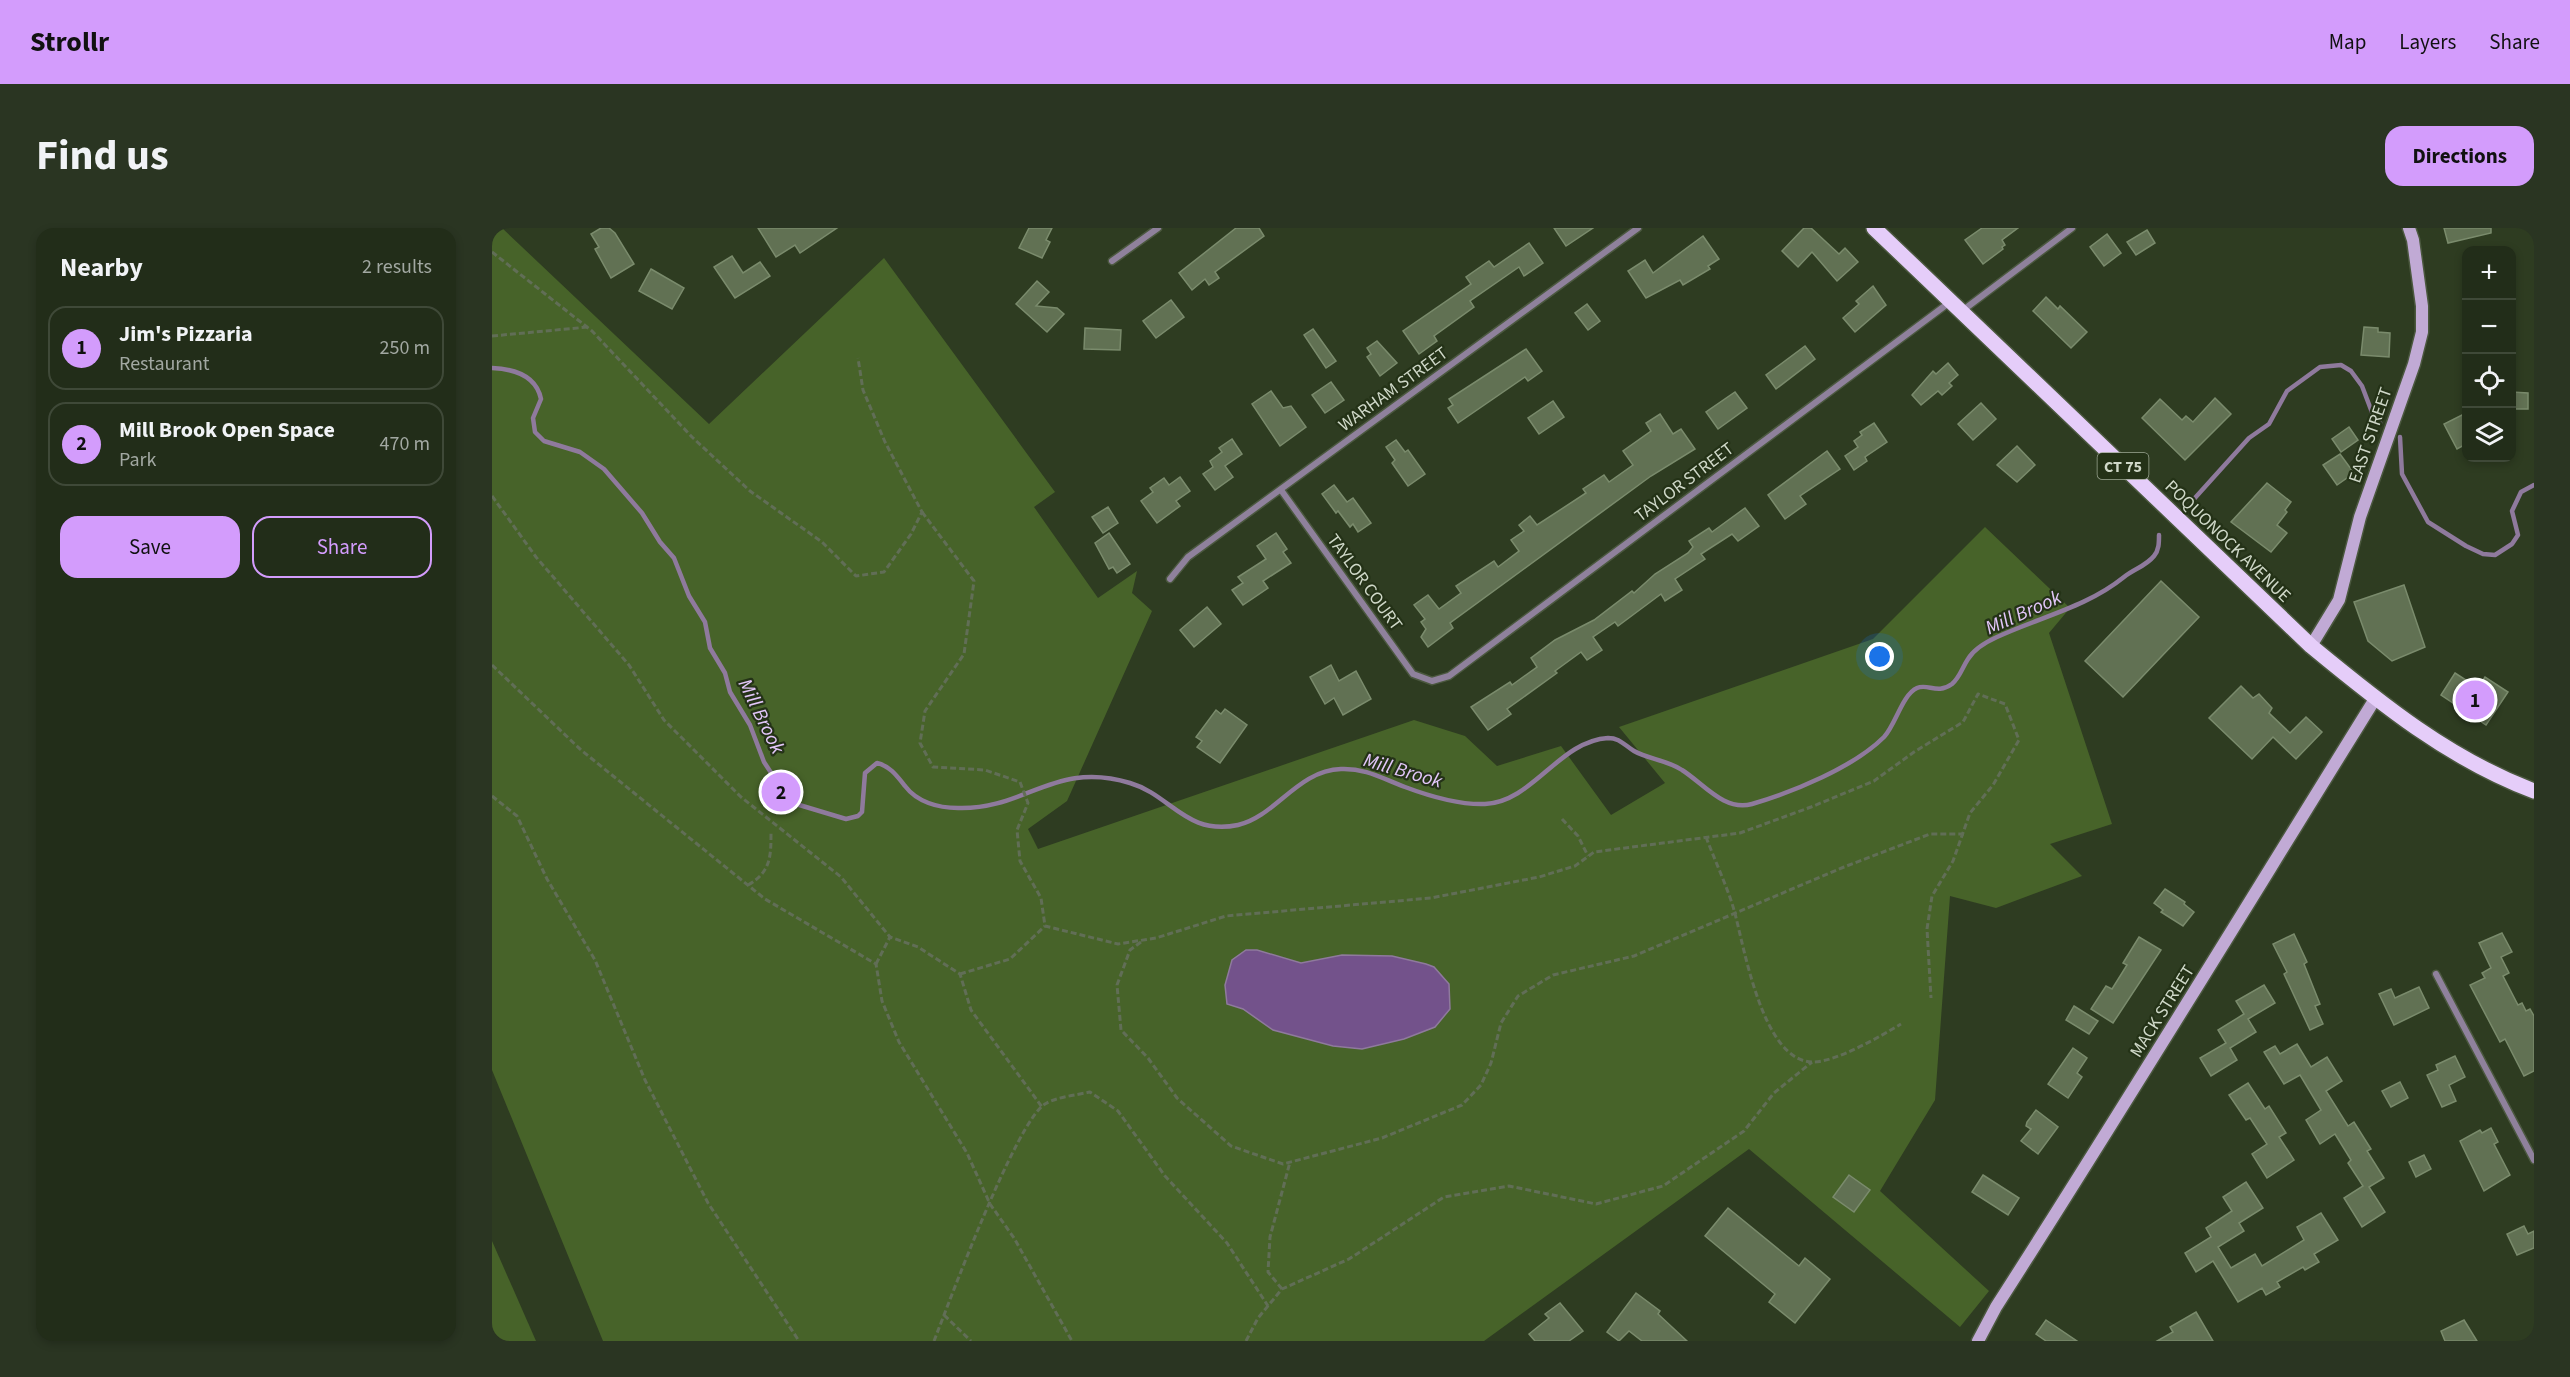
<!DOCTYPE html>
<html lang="en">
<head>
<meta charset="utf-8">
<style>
	:root { --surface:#222d19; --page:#2a3522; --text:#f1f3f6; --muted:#a2a8a2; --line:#3f4938; --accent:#d39cfc }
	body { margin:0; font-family:"Source Sans 3",sans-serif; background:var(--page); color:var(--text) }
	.controls { position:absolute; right:18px; top:18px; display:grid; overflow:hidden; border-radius:12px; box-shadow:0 3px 9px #0003 }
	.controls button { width:54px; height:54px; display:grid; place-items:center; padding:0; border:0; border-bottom:2px solid var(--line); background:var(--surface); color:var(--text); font:30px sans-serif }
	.you { position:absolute; left:1388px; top:429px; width:21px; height:21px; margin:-15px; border:4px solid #fff; border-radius:50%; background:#1a73e8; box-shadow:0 0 0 9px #1a73e833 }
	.badge { display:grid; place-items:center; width:39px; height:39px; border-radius:50%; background:var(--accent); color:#111; font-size:20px; font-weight:700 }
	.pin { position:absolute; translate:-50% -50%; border:3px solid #fff; box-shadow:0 2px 6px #0006 }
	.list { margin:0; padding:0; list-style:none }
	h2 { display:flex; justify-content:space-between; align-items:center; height:78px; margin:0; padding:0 24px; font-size:26px }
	h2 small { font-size:20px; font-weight:400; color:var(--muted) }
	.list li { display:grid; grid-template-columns:39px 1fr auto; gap:18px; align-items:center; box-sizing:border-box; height:84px; margin:0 12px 12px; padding:0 12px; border:2px solid var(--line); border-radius:18px }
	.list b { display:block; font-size:22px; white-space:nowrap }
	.list p { margin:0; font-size:20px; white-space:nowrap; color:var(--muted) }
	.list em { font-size:20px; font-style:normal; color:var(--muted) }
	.actions { display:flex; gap:12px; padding:18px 24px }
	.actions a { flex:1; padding:14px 0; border:2px solid var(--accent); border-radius:18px; text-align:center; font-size:21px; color:var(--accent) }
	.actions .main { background:var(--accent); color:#111 }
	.icon { flex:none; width:33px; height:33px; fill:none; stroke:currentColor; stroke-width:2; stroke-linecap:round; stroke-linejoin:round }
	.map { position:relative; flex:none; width:2042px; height:1113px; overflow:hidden; border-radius:18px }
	header { display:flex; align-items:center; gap:36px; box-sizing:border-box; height:84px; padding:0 30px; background:var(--accent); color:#111 }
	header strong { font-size:28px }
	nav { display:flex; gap:33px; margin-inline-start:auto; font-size:21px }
	.intro { display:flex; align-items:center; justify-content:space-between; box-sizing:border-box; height:144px; padding:0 36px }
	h1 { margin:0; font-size:42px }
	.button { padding:15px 27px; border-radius:18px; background:var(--accent); color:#111; font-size:21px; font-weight:700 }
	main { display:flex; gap:36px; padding:0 36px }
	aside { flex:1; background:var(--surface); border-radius:18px; box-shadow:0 3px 9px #0003 }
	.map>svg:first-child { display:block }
</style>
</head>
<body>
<header>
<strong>Strollr</strong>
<nav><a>Map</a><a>Layers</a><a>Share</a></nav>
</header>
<div class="intro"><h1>Find us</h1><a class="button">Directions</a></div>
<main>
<aside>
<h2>Nearby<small>2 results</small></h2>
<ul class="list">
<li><span class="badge">1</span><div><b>Jim's Pizzaria</b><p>Restaurant</p></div><em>250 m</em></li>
<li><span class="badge">2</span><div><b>Mill Brook Open Space</b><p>Park</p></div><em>470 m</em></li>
</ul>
<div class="actions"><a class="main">Save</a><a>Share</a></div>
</aside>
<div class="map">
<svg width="2042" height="1113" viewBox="0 0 2042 1113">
	<rect width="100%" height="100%" fill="#2e3c21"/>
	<g fill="#476329">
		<polygon points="0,0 10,0 217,196 392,30 563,264 542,279 606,370 645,343 640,365 660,383 575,573 536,601 546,621 922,492 973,508 1005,538 1069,518 1119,587 1173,555 1127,499 1381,411 1493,299 1578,380 1557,405 1620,596 1558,616 1590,648 1504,680 1458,668 1443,872 1388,963 1497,1063 1468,1099 1257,921 992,1113 111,1113 0,842"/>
		<polygon points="0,1013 44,1113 0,1113"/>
	</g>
	<polygon fill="#73528b" stroke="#8f7a9d" stroke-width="1.5" points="754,722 765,722 809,735 850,727 900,728 934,736 942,739 957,756 958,781 943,799 912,811 870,821 841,818 781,802 751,781 735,776 733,757 740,732"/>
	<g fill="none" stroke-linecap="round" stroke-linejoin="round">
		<g stroke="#8f7a9d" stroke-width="4.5">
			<path d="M0,140C22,141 44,147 49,171L41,190L43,204L52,213L88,224L112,241L150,285L168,314L182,330L197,368L213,394L218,420L233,445L238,464L258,497L272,534L293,566L304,576L354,591L366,588L370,584L373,545L385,535C398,538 405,548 413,558C425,574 446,580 466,580C534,582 563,532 638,555C679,567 694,608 746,597C783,589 806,542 849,541C874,540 891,551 913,559C937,568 966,577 993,576C1041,574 1067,513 1116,510C1128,510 1132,517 1142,523C1156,531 1175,532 1190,542C1211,555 1232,584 1260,576C1301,564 1362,539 1392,509C1404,496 1410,467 1425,460C1436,455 1445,467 1460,456C1468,449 1470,440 1476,431C1482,421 1494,414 1505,409C1548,389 1595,379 1632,349C1642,341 1654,338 1662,328C1667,322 1667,315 1667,307"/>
			<polyline points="1908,209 1910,246 1936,294 1974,318 1991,326 2003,327 2020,316 2026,307 2020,283 2029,264 2042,257"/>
			<polyline points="1702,271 1757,210 1777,196 1795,163 1828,139 1849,137 1859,143 1870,158 1881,187 1888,195"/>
		</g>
	</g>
	<g fill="#617153" stroke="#7a8b6c" stroke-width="1.5">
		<polygon points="109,0 117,0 123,5 142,36 119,50 103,21 107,19 99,6"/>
		<polygon points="266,0 345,0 308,25 303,17 284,29"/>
		<polygon points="537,0 560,0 554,12 558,14 550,30 527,20"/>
		<polygon points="744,0 767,0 772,8 723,44 727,50 717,57 713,51 700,62 687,45"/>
		<polygon points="1062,0 1101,0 1074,18"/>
		<polygon points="1312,0 1319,0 1347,26 1353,20 1366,34 1345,53 1320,24 1306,39 1290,23"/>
		<polygon points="1490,0 1526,0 1510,12 1513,17 1510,19 1511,21 1491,36 1473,12"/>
		<polygon points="1952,0 1999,0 1999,5 1956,15"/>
		<polygon points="1655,2 1663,15 1644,27 1635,14"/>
		<polygon points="1615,6 1629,25 1612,38 1598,19"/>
		<polygon points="1211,8 1227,31 1216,38 1218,41 1191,57 1188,52 1154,70 1136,43 1153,32 1161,45"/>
		<polygon points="1037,15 1051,35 1032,48 1027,39 978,73 982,79 942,108 945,113 927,126 911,103 979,56 974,49 997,33 1002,39"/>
		<polygon points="240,28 251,45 268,34 278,48 243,70 222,39"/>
		<polygon points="159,41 192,60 180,81 147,63"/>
		<polygon points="545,53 557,64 544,78 565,80 572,86 555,104 524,76"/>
		<polygon points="1381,58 1394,77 1363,104 1351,90 1367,76 1364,73"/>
		<polygon points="1554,69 1566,81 1568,78 1595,104 1579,120 1541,83"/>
		<polygon points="679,72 692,89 664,110 651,93"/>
		<polygon points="1095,76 1108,93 1096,102 1083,85"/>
		<polygon points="1872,99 1886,100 1886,104 1898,105 1897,129 1869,127"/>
		<polygon points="593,100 629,102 628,122 592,121"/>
		<polygon points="821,101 844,133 834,140 812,107"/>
		<polygon points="885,113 905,135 888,148 875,129 879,126 875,120"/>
		<polygon points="1313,118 1323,131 1284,161 1274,147"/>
		<polygon points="1034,121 1050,143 1036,153 1033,149 966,195 956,180 961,177 957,171"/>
		<polygon points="1456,135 1466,147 1457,155 1460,158 1450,167 1446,163 1429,177 1420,167 1441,143 1444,146"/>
		<polygon points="839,154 852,172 833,185 820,167"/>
		<polygon points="779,163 791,180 799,178 814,199 788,218 760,176"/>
		<polygon points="1243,164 1255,180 1226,201 1214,184"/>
		<polygon points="2019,164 2036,165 2036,181 2019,181"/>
		<polygon points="1723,170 1739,186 1693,232 1650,190 1668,171 1690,192 1694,188 1701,194"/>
		<polygon points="1061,173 1072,189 1047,206 1036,190"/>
		<polygon points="1489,175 1504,191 1481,212 1466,196"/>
		<polygon points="1974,185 1974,216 1965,221 1952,196"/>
		<polygon points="1168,186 1181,206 1189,201 1203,221 1159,248 958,395 961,400 936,419 929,409 934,401 929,394 933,391 922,377 936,367 947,381 969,365 964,358 1002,333 1006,339 1027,323 1019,312 1032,303 1027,297 1038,288 1045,297 1094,265 1091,261 1112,247 1117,254 1141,237 1131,223 1159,203 1154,195"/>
		<polygon points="1382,195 1395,214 1373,229 1375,233 1362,242 1353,228 1366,219 1362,213 1370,207 1368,204"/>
		<polygon points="1857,199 1866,212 1849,224 1840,211"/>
		<polygon points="740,211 750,226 733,238 741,249 723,262 711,246 721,239 718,233 730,224 727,220"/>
		<polygon points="904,212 913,224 916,222 933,246 916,258 900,235 903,232 894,219"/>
		<polygon points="1525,218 1543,237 1525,254 1505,237"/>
		<polygon points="1335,223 1348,241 1308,268 1314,276 1293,291 1276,267"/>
		<polygon points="1848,226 1862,245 1845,257 1831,237"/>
		<polygon points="688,249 698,263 684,273 688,278 665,295 649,273 661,264 658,260 672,250 677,257"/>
		<polygon points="1775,255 1799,274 1793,282 1795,284 1785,297 1795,305 1779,324 1739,294"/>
		<polygon points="842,257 855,274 861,270 879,295 866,304 861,296 858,299 846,283 844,285 830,266"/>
		<polygon points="616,279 626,295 611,305 600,289"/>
		<polygon points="1253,280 1267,298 1246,313 1240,306 1209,326 1213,331 1183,351 1190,362 1173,373 1169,366 1126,398 1123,394 1101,409 1110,422 1095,432 1089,424 1063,443 1065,445 1015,481 1019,486 996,502 979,479 1018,454 1020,457 1045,439 1039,430 1063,412 1102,392 1140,363 1142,365 1163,346 1196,325 1201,319 1197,313 1217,300 1220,304"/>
		<polygon points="617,305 638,336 625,345 621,339 617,341 603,315"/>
		<polygon points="784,305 795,321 791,324 799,335 771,353 776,360 751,377 740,362 751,355 746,349 774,331 765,318"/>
		<polygon points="1669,353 1707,389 1631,469 1593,433"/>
		<polygon points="1912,357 1933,419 1900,433 1876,413 1862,374"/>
		<polygon points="715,379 729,396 702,419 688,402"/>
		<polygon points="839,437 847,453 864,443 879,471 851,487 842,470 833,476 818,449"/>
		<polygon points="1963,445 1986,460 1993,449 2016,464 1994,497 1949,467"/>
		<polygon points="1749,458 1761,470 1767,466 1780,480 1777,485 1798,505 1814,489 1830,504 1804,531 1781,509 1760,531 1717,490"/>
		<polygon points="733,481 755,497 728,535 705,519 710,513 704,509 724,482 729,486"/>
		<polygon points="1673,661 1693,674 1692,676 1702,684 1691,698 1669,684 1671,682 1662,675"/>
		<polygon points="2010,705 2020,724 2009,729 2017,745 2011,748 2026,777 2030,775 2034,783 2038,781 2042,788 2042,843 2032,848 2013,811 2008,814 1978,757 1993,750 1990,745 1999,740 1987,715"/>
		<polygon points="1802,706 1815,734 1812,736 1828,776 1823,778 1831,796 1818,802 1792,746 1795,744 1781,716"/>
		<polygon points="1647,709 1669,722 1621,795 1599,781 1614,758 1620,761 1635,737 1631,735"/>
		<polygon points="1772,757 1783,775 1756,791 1764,804 1738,820 1745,832 1719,848 1708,830 1734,815 1726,802 1752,786 1744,773"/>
		<polygon points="1927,759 1937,780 1902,797 1887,766 1899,761 1903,770"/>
		<polygon points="1582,778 1606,793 1597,806 1574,792"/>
		<polygon points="1805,816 1819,839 1835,829 1850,853 1834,863 1856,898 1862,894 1879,921 1875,923 1892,950 1877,959 1893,984 1870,999 1852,970 1871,958 1856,935 1859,932 1843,906 1828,916 1814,892 1829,882 1808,847 1792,856 1772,824 1783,818 1788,826"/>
		<polygon points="1581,820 1595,830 1585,845 1590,849 1576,870 1556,856"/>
		<polygon points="1963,828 1973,849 1957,857 1964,873 1950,879 1935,847 1946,842 1944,837"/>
		<polygon points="1908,854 1916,870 1899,879 1890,863"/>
		<polygon points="1756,855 1773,881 1777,878 1794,905 1787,909 1802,932 1775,950 1760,926 1775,916 1758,890 1754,892 1737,867"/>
		<polygon points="1544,882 1566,899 1546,926 1529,913 1539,901 1534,898 1535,894"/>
		<polygon points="1999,900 2006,914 2002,916 2018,947 1992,963 1968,913 1988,902 1990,905"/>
		<polygon points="1932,927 1939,941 1924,949 1917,934"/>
		<polygon points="1357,947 1378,962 1362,984 1341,969"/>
		<polygon points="1491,947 1527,970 1516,987 1480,964"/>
		<polygon points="1754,954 1771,980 1747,995 1752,1003 1726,1019 1739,1040 1763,1026 1770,1038 1812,1012 1805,999 1829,985 1846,1012 1822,1026 1827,1034 1813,1042 1811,1039 1785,1054 1788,1059 1774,1067 1770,1060 1746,1074 1721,1033 1704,1044 1693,1025 1719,1009 1714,1000 1740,983 1731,969"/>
		<polygon points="1236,980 1307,1038 1313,1030 1338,1051 1303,1095 1277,1074 1283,1066 1213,1008"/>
		<polygon points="2032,998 2036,1006 2042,1003 2042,1020 2025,1027 2015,1006"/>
		<polygon points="1144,1065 1168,1083 1166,1086 1195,1113 1150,1113 1137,1103 1127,1113 1115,1104"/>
		<polygon points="1068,1075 1091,1103 1077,1113 1043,1113 1037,1106 1057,1090 1053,1086"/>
		<polygon points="1704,1084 1721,1113 1665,1113 1681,1104 1678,1099"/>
		<polygon points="1554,1092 1585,1113 1554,1113 1544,1106"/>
		<polygon points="1972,1092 1985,1113 1953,1113 1949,1103"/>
	</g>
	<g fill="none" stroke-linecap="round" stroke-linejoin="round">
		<defs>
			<g id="street">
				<polyline points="620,33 666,0"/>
				<polyline points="1470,83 1580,0"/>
				<polyline points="789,262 921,446 940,453 957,448 1458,74"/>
				<polyline points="678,351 696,329 1146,0"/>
				<polyline points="1944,746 2042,932"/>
			</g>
			<g id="secondary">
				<polyline points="1819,418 1847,372 1868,289 1922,136 1930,104 1930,78 1921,12 1917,0"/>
				<path d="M1486,1113L1504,1079C1633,878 1757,674 1883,471"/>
			</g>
			<path id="primary" d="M1382,0L1819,418C1888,475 1957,531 2042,563"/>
		</defs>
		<use href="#street" stroke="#4b583f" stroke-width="9"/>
		<use href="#secondary" stroke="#4b583f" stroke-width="15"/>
		<use href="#primary" stroke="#4b583f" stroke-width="18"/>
		<g stroke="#616e56" stroke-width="3" stroke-dasharray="6 3" stroke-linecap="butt">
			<polyline points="0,24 100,103 200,209 258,263 330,314 364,348 392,344 419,306 430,284 393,214 371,162 366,130"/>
			<polyline points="0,108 96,99"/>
			<polyline points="0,268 44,329 137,437 172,492 249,569 349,649 398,709"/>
			<polyline points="430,284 482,353 472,426 433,483 428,515 441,539 493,542 528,554 536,575 525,602 528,633 549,670 553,698 626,716 664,710 734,688 939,670 1047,649 1083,638 1102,624 1248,605 1319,579 1382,553 1422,524 1471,494 1486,466 1513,476 1527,512 1501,557 1478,585 1461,633 1440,668 1435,701 1439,770"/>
			<polyline points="0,437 89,522 273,671 384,736 390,773 407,814 475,925 498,976 522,1010 580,1113"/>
			<polyline points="0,568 25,588 55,651 103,732 153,852 216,975 307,1113"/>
			<polyline points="1070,591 1086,608 1096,628"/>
			<path d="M1214,609C1223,633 1235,658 1242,682C1252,717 1270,834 1321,834C1344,834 1389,808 1409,796"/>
			<path d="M256,657C279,644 279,628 279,604"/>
			<polyline points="649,714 638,722 625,757 629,802 656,830 685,870 739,918 791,936 890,910 970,877 989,857 999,835 1009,795 1026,768 1061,747 1142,728 1352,639 1438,606 1472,606"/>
			<polyline points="384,736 398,709 426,719 468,746 479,782 550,879"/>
			<polyline points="468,746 518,731 553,698"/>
			<polyline points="790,1061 776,1044 778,1009 798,934"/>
			<polyline points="452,1087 479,1113"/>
			<path d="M442,1113C458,1072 524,894 553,876C564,869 585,867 598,864L626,883L673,948L735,1015L776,1078"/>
			<polyline points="754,1113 766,1090 790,1061 857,1031 952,969 1017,958 1104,976 1171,958 1252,903 1282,865 1320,834"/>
		</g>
		<use href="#street" stroke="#8f819c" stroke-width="6"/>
		<use href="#secondary" stroke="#c1aad5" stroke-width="12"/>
		<use href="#primary" stroke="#e5cdf9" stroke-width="15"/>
	</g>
	<g text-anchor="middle" stroke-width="4.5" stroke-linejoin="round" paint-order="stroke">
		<rect fill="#243217" stroke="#9ca693" stroke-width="1.5" x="1605.5" y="225" width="51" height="26" rx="4.5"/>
		<g font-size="16" font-weight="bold" fill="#cfd8c8">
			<text x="1631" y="244">CT 75</text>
		</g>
		<g font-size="18" fill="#cfd8c8" stroke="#243217">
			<text transform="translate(901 161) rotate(-36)" y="6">WARHAM STREET</text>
			<text transform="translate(1878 207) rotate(-71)" y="6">EAST STREET</text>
			<text transform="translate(1192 254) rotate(-37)" y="6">TAYLOR STREET</text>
			<text transform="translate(1736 313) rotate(44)" y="6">POQUONOCK AVENUE</text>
			<text transform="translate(873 354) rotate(54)" y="6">TAYLOR COURT</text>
			<text transform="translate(1670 783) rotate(-58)" y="6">MACK STREET</text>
		</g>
		<g font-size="20" font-style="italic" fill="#e3c7fa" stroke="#243217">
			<text transform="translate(1531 384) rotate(-24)" y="7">Mill Brook</text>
			<text transform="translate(270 488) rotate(64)" y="7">Mill Brook</text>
			<text transform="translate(911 542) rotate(16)" y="7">Mill Brook</text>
		</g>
	</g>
</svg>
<div class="controls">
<button>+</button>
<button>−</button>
<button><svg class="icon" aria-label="locate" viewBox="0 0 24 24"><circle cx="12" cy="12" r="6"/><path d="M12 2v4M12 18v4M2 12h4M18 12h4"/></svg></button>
<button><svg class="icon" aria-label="layers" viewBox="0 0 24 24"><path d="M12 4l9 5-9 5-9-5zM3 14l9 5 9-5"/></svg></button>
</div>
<div class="you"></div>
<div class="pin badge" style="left:1983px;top:472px">1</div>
<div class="pin badge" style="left:289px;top:564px">2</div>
</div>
</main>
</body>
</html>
